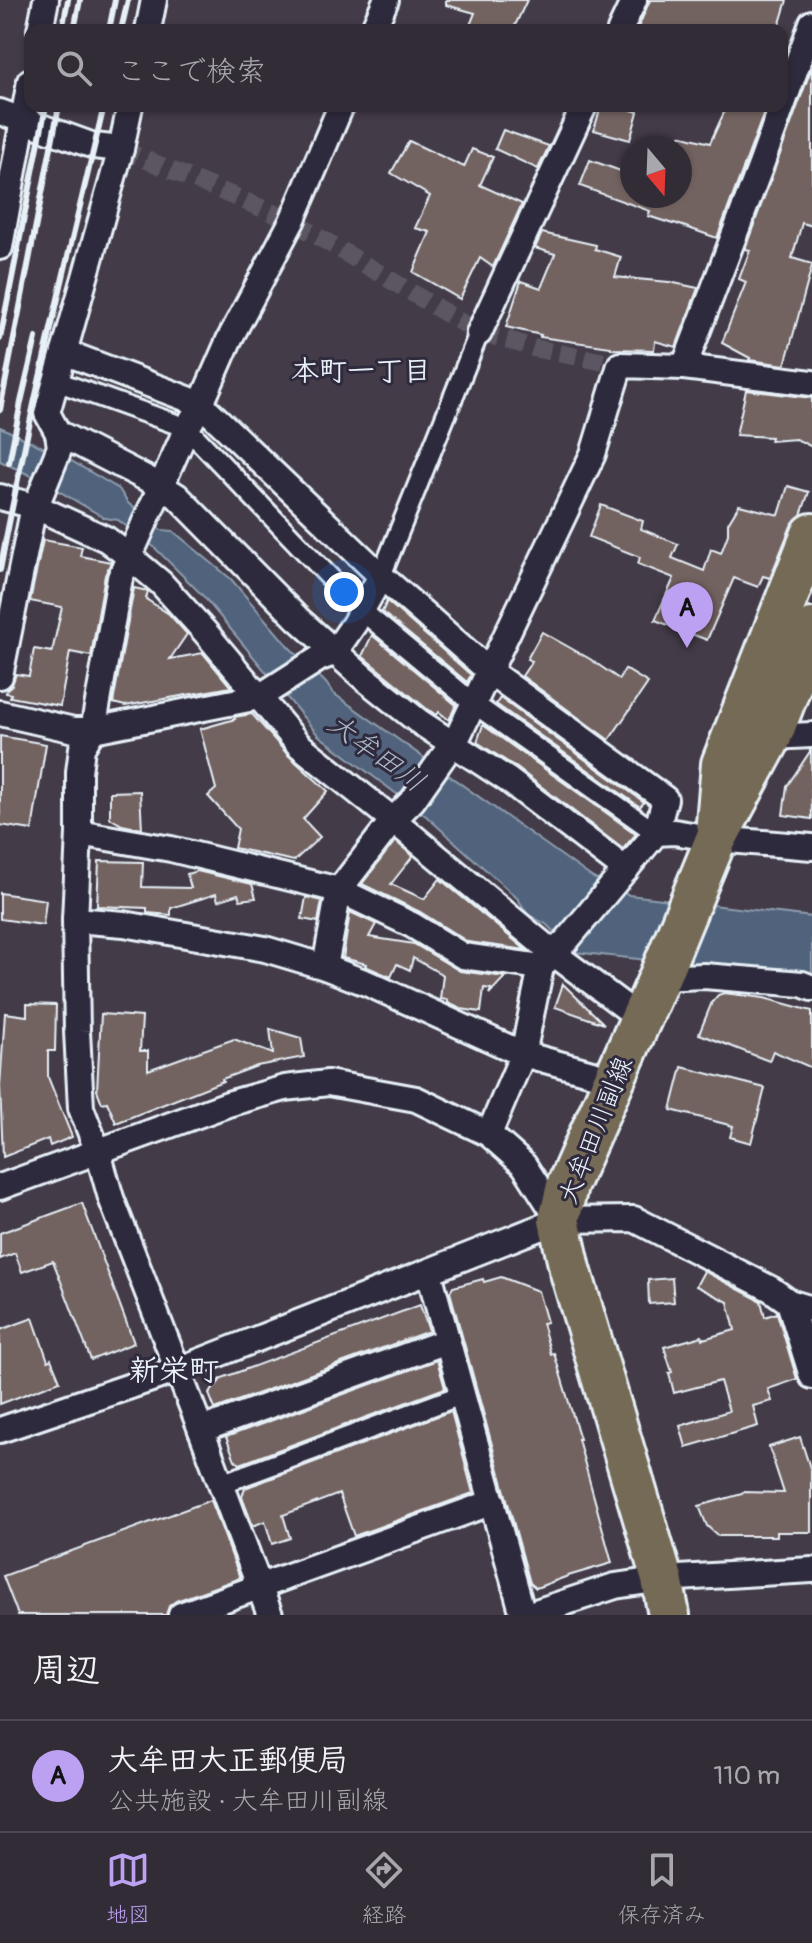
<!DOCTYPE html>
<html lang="ja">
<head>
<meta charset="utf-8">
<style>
	:root { --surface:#322c36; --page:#3d3842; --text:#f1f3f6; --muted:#a8a7ad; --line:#4d4851; --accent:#bca0f2 }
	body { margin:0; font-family:Pangolin,"Klee One",sans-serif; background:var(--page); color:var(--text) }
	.compass { position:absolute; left:620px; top:136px; width:72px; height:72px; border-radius:50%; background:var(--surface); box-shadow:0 2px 6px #0004; rotate:161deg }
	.you { position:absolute; left:344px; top:592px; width:28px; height:28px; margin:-20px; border:6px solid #fff; border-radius:50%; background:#1a73e8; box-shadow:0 0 0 12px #1a73e833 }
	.badge { display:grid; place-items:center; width:52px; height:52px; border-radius:50%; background:var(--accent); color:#111; font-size:26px; font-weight:700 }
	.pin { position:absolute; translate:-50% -66px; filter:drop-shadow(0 2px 4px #0008) }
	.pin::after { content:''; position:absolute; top:42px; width:28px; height:24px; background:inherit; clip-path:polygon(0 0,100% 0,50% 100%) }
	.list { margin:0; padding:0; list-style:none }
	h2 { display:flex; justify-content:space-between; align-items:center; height:104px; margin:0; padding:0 32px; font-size:34px }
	h2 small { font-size:26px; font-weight:400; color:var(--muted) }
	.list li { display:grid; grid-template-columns:52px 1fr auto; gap:24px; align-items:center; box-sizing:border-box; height:112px; padding:0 32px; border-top:2px solid var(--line) }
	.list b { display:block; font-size:30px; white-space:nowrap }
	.list p { margin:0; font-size:26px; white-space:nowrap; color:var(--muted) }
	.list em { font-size:26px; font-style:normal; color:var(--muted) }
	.icon { flex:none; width:44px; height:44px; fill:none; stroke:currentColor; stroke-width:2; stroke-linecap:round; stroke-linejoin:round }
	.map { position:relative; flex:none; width:812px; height:1615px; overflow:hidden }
	.search { position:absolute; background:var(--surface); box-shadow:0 2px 6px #0004; left:24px; right:24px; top:24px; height:88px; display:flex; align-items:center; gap:20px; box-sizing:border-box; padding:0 28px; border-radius:16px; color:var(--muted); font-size:30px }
	.sheet { height:216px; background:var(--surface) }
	nav { display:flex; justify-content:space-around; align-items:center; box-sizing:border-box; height:112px; border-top:2px solid var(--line); background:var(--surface); font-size:22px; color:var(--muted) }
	nav a { display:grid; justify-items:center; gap:4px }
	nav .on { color:var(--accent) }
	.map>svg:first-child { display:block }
</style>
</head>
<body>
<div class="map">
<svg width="812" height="1615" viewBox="0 0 812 1615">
	<rect width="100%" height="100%" fill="#433b48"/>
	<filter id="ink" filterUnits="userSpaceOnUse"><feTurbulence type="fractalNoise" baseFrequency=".0125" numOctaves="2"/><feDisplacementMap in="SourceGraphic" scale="16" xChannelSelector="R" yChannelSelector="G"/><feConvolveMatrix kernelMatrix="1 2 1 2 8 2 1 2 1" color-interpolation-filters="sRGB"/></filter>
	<g filter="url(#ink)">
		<polygon fill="#51647c" stroke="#8d9cae" stroke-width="2" points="0,427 68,459 119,489 128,503 161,530 173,531 231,579 288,646 326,683 333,693 593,878 629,895 812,917 812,981 803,977 574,952 546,924 528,915 518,899 426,816 318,735 204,597 154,547 118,520 105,518 38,479 0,461"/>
		<g fill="#736360" stroke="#e8f1f8" stroke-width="2">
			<polygon points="446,0 527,0 513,30 468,30 475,13 446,5"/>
			<polygon points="650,0 787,0 778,30 637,30"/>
			<polygon points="812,67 812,226 802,223 792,258 812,264 812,266 785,365 749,360 750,358 722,343 746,282 739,279 750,250 745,249"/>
			<polygon points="601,106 619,106 638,112 630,140 594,130"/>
			<polygon points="727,106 753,106 765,110 717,238 674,223 673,224 648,216 650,211 580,186 590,160 632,175 632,196 680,196 680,135 710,143"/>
			<polygon points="503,130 549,146 538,169 495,149"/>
			<polygon points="409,141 464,167 472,149 493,157 480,185 522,204 493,267 480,258 460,299 413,272 430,232 415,228 430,196 391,173"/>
			<polygon points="542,233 596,245 595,249 621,257 615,277 669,282 698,288 676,347 655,341 654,350 611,349 611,347 540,337 541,335 506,327 521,281 541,288 555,254 535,248"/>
			<polygon points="746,390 812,398 812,447 796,439 770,441 771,437 736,435"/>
			<polygon points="788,486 809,492 801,515 791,526 770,578 763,576 758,587 734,578 707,640 655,620 674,578 638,564 640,557 589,537 601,505 643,521 641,529 678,544 672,558 704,571 711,549 721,553 728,534 728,523 739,505 779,515"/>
			<polygon points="43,540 82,547 80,556 111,562 105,575 91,656 70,652 60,706 10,697 11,694 6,693 7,689 12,685 16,674 29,676 34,649 52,652 62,607 30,601"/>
			<polygon points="134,588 148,591 146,599 169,614 187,634 170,659 203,653 231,687 125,706 113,703"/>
			<polygon points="387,601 471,675 467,682 382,612"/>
			<polygon points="542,632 590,659 619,679 625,669 648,683 609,740 522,676 532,661 527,659"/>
			<polygon points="372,635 456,705 449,720 439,712 437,715 427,709 362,656"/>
			<polygon points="500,698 644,802 640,807 496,704"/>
			<polygon points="252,714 288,755 328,791 303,819 320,837 294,861 234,848 238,829 208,796 216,789 200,729 235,719 234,717"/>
			<polygon points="483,725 636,834 623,849 517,768 477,742"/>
			<polygon points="0,736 46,744 32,830 0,825"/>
			<polygon points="811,750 812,819 783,815 787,786"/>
			<polygon points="140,791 142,829 122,825 110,818 110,792"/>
			<polygon points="395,841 413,856 391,884 424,899 440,879 526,950 468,942 420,912 362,884"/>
			<polygon points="99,861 143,862 142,887 191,888 187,874 197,871 252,884 256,898 240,900 238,894 218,901 216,894 171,908 171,915 147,913 147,908 97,906"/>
			<polygon points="0,893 46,900 43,925 0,919"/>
			<polygon points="306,897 322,901 318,922 302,919"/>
			<polygon points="350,912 376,924 369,937 414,944 460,971 505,977 489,994 491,989 484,988 481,1012 461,1009 448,1003 448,1000 440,999 443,975 413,958 410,970 397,964 391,977 365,966 366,964 343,958"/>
			<polygon points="563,984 604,1024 555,1007"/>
			<polygon points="724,993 764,998 812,1011 812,1068 773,1051 769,1061 699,1034 712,1002 718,995"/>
			<polygon points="27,1004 56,1005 55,1051 48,1051 48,1077 72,1137 50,1146 48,1139 3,1157 0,1086 5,1013 27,1016"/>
			<polygon points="101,1014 142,1017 140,1051 148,1051 148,1070 234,1039 273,1054 270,1029 301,1038 304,1057 257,1066 222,1079 223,1081 116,1123 107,1102 102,1103 97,1090"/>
			<polygon points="682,1067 765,1088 751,1143 730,1137 733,1126 671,1110"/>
			<polygon points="82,1203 134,1343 91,1360 53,1261 22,1272 15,1253 0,1259 0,1233"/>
			<polygon points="704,1271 761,1301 765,1317 777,1313 797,1379 768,1389 772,1401 753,1406 758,1426 686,1447 680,1426 729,1411 720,1381 674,1393 669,1373 672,1372 664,1347 702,1336 703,1339 735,1330 728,1302 696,1286"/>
			<polygon points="501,1277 538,1291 547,1322 542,1323 551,1354 554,1353 580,1439 578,1439 612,1563 568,1576 536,1588 530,1583 450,1292 453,1287 483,1279 484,1282"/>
			<polygon points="672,1278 674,1302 649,1304 648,1280"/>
			<polygon points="420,1305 429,1331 215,1409 209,1394 222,1378"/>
			<polygon points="33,1318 48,1361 51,1359 60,1381 0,1404 0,1330"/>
			<polygon points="437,1360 445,1388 240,1464 235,1460 226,1437"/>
			<polygon points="451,1411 473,1493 354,1536 339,1494 283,1515 290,1538 272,1544 265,1521 253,1526 242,1497 245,1488"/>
			<polygon points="800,1437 811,1471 811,1532 777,1532 777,1536 718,1536 707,1526 699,1506 742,1494 743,1492 784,1493 769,1447"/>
			<polygon points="211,1500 240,1578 176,1601 169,1606 166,1615 18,1615 3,1576"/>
		</g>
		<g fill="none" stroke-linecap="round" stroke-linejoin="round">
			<polyline stroke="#5c5662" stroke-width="18" stroke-dasharray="18 9" stroke-linecap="butt" points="121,149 292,221 479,333 509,340 533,348 620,365"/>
			<defs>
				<g id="pedestrian">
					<polyline points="56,381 187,428 361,610 473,703 656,833"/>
					<polyline points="381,576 479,333"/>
					<polyline points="221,1484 461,1395"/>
				</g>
				<g id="minor">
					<polyline points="40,30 46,0"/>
					<polyline points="148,30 154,0"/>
					<polyline points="373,30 386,0"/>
					<polyline points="620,30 634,0"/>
					<polyline points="130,106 121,149 47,413 58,433 161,486 177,496 297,618 364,678 418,721 508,780 626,870"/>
					<polyline points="0,112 94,146 121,149"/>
					<polyline points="0,247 30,81"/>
					<polyline points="479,333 584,106"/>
					<polyline points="64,352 201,404 381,576 489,671 665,799 656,833"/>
					<polyline points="684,367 761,165 812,23"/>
					<polyline points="0,497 34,506 106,539 130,557 161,583 206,633 299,745 393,820 553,953 641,1019"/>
					<polyline points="0,676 34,506 38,501 60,447 58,433"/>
					<polyline points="0,713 74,730 93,730 259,697 320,658 334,653 354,624 381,576"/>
					<polyline points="771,737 812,735"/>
					<polyline points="79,833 171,849 339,890 412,925 463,956 541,967 553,953 567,940 656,833 674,832 716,839 812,847"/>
					<polyline points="75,920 124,924 265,949 325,967 369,984 523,1054 614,1079"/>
					<polyline points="325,967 339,890 393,820 413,800 459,734 593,454 620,365 684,367 812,383"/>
					<polyline points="659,978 704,976 802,984 812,988"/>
					<polyline points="489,1134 523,1054 541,967"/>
					<polyline points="0,1187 228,1104 285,1088 328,1083 416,1099 489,1134 524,1165 559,1220"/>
					<path d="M429,1272C459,1386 492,1500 523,1615"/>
					<polyline points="789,1302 812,1376"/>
					<polyline points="0,1430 178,1370 559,1220 634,1219 771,1289 789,1302 812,1309"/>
					<polyline points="201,1430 447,1341"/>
					<polyline points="181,1615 493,1502"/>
					<polyline points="270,1615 201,1430 111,1198 98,1152 81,1108 77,1031 75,920 79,833 79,772 82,748 93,730 120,578 187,428 201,404 229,340 292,221 341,106"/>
					<polyline points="527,1615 615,1586 662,1579 812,1570"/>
				</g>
				<g id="primary">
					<polyline points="717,823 722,764 812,534"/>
					<polyline points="669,1615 662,1579 570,1269 559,1220 567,1186 659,978 716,839 771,737 812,629"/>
				</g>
			</defs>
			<use href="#pedestrian" stroke="#e8f1f8" stroke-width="24"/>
			<use href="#minor" stroke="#e8f1f8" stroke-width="30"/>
			<use href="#primary" stroke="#e8f1f8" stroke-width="46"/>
			<use href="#pedestrian" stroke="#2f2a3d" stroke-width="18"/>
			<use href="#minor" stroke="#2f2a3d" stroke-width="24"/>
			<use href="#primary" stroke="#756a55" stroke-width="40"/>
			<g stroke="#e8f1f8" stroke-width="6">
				<polyline points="62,30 68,0"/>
				<polyline points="74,30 80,0"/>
				<polyline points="109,30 115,0"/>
				<polyline points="121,30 128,0"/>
				<polyline points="0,339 46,106"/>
				<polyline points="0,410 59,106"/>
				<polyline points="9,463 21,402 36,338"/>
				<path d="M0,570C29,414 67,260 104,106"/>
			</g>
		</g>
	</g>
	<g text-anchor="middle" stroke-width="6" stroke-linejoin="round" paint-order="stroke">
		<g font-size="26" fill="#e8f1f8" stroke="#2f2a3d">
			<text transform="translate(595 1130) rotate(-68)" y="9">大牟田川副線</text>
		</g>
		<g font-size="28" font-weight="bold" fill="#e8f1f8" stroke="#2f2a3d">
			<text x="361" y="380">本町一丁目</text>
		</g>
		<g font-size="28" font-style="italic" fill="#acb9c6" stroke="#2f2a3d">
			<text transform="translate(377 752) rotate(36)" y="10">大牟田川</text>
		</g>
		<g font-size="30" font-weight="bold" fill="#e8f1f8" stroke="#2f2a3d">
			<text x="174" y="1380">新栄町</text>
		</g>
	</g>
</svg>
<svg class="compass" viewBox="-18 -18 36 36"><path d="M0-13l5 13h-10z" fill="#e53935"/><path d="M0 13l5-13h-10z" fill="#a8a7ad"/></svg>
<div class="you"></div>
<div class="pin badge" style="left:687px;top:648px">A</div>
<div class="search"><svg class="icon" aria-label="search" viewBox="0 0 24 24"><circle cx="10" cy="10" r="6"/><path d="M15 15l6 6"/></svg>ここで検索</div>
</div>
<section class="sheet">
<h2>周辺<small></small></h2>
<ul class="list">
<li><span class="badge">A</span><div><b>大牟田大正郵便局</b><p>公共施設 · 大牟田川副線</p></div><em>110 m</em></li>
</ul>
</section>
<nav>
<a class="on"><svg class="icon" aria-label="map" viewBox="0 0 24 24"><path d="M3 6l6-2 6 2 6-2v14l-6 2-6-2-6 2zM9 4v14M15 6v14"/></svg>地図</a>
<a><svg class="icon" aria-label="directions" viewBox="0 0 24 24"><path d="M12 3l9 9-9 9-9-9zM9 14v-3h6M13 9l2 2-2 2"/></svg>経路</a>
<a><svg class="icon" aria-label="saved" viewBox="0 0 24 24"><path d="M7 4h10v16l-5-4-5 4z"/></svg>保存済み</a>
</nav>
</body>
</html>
